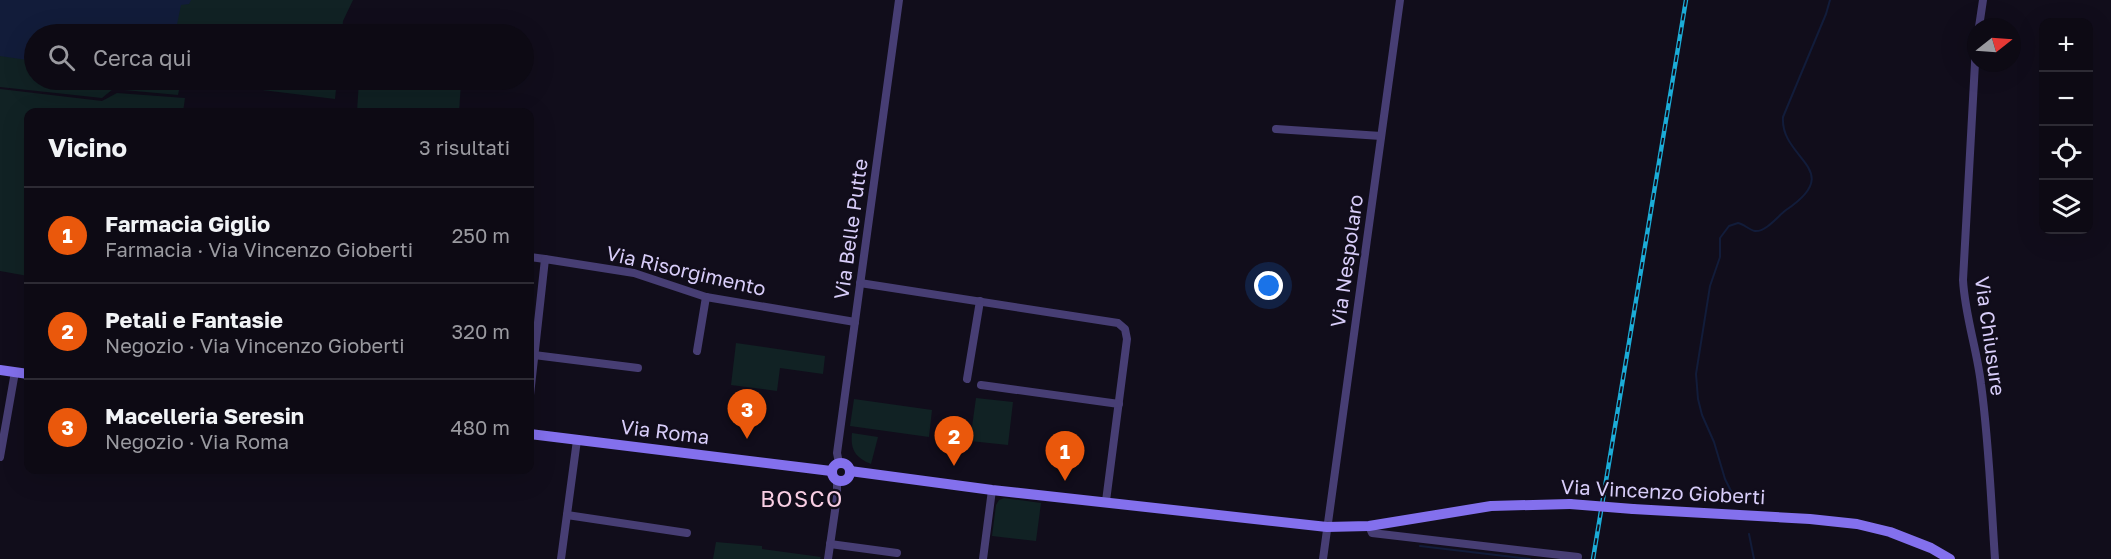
<!DOCTYPE html>
<html lang="it">
<head>
<meta charset="utf-8">
<style>
	:root { --surface:#0d0a14; --page:#16131d; --text:#f1f3f6; --muted:#9a9aa0; --line:#2d2b34; --accent:#ea580c }
	body { margin:0; font-family:"Golos Text",sans-serif; background:var(--page); color:var(--text) }
	.controls { position:absolute; right:18px; top:18px; display:grid; overflow:hidden; border-radius:12px; box-shadow:0 6px 24px #0002 }
	.controls button { width:54px; height:54px; display:grid; place-items:center; padding:0; border:0; border-bottom:2px solid var(--line); background:var(--surface); color:var(--text); font:30px sans-serif }
	.compass { position:absolute; left:1967px; top:18px; width:54px; height:54px; border-radius:50%; background:var(--surface); box-shadow:0 6px 24px #0002; rotate:73deg }
	.you { position:absolute; left:1269px; top:286px; width:21px; height:21px; margin:-15px; border:4px solid #fff; border-radius:50%; background:#1a73e8; box-shadow:0 0 0 9px #1a73e833 }
	.badge { display:grid; place-items:center; width:39px; height:39px; border-radius:50%; background:var(--accent); color:#fff; font-size:20px; font-weight:700 }
	.pin { position:absolute; translate:-50% -50px; filter:drop-shadow(0 2px 3px #0008) }
	.pin::after { content:''; position:absolute; top:32px; width:21px; height:18px; background:inherit; clip-path:polygon(0 0,100% 0,50% 100%) }
	.list { margin:0; padding:0; list-style:none }
	h2 { display:flex; justify-content:space-between; align-items:center; height:78px; margin:0; padding:0 24px; font-size:26px }
	h2 small { font-size:20px; font-weight:400; color:var(--muted) }
	.list li { display:grid; grid-template-columns:39px 1fr auto; gap:18px; align-items:center; box-sizing:border-box; height:96px; padding:0 24px; border-top:2px solid var(--line) }
	.list b { display:block; font-size:22px; white-space:nowrap }
	.list p { margin:0; font-size:20px; white-space:nowrap; color:var(--muted) }
	.list em { font-size:20px; font-style:normal; color:var(--muted) }
	.icon { flex:none; width:33px; height:33px; fill:none; stroke:currentColor; stroke-width:2; stroke-linecap:round; stroke-linejoin:round }
	.map { position:relative; flex:none; width:2111px; height:559px; overflow:hidden }
	.search { position:absolute; background:var(--surface); box-shadow:0 6px 24px #0002; left:24px; top:24px; width:510px; height:66px; display:flex; align-items:center; gap:15px; box-sizing:border-box; padding:0 21px; border-radius:33px; color:var(--muted); font-size:22px }
	.panel { position:absolute; background:var(--surface); box-shadow:0 6px 24px #0002; left:24px; top:108px; width:510px; height:366px; border-radius:12px }
	.map>svg:first-child { display:block }
</style>
</head>
<body>
<div class="map">
<svg width="2111" height="559" viewBox="0 0 2111 559">
	<rect width="100%" height="100%" fill="#110d1b"/>
	<g fill="#112224">
		<polygon points="0,0 353,0 343,21 342,34 34,34 34,80 337,80 335,99 181,80 178,95 113,89 102,98 0,87"/>
		<polygon points="359,80 444,80 461,83 459,112 357,112"/>
		<polygon points="0,89 102,101 117,93 185,98 183,112 28,112 28,276 0,271"/>
		<polygon points="736,343 825,356 823,374 780,368 777,391 731,385"/>
		<polygon points="976,398 1013,402 1008,445 970,441"/>
		<polygon points="854,399 932,410 929,437 850,426"/>
		<path d="M852,433L878,437L871,464C856,458 850,450 852,433Z"/>
		<polygon points="1004,498 1041,503 1036,541 992,536 996,505 999,500"/>
		<polygon points="716,542 762,546 762,549 821,557 820,559 713,559"/>
	</g>
	<polygon fill="#121c3a" points="0,0 191,0 189,4 181,5 175,34 34,34 34,61 0,56"/>
	<g fill="none" stroke-linecap="round" stroke-linejoin="round">
		<g stroke="#121c3a" stroke-width="2">
			<path d="M1736,501L1725,479L1714,442L1702,415L1698,399L1696,374L1710,286L1720,257V238L1729,226L1738,223C1744,224 1749,230 1755,231C1766,232 1778,216 1786,210C1847,169 1780,160 1783,117L1826,14L1830,0"/>
			<polyline points="1749,534 1754,559"/>
			<polyline points="1420,546 1530,559"/>
		</g>
		<g stroke="#473e74" stroke-width="8">
			<polyline points="1979,27 1983,0"/>
			<path d="M1976,45L1963,280C1965,316 1977,349 1981,384C1989,442 1991,501 1995,559"/>
			<polyline points="1276,129 1381,136"/>
			<polyline points="530,257 545,259"/>
			<polyline points="860,283 1118,323 1125,329 1127,339 1106,501"/>
			<polyline points="697,351 706,297"/>
			<polyline points="534,355 638,368"/>
			<polyline points="967,379 980,301"/>
			<polyline points="981,385 1119,404"/>
			<polyline points="530,395 545,259 634,273 706,297 855,322"/>
			<polyline points="0,457 15,372"/>
			<polyline points="839,463 837,453 899,0"/>
			<polyline points="567,515 687,533"/>
			<polyline points="1369,526 1372,533 1578,557"/>
			<polyline points="830,544 897,553"/>
			<polyline points="561,559 577,440"/>
			<polyline points="828,559 837,497 837,480"/>
			<polyline points="983,559 992,490"/>
			<polyline points="1323,559 1400,0"/>
		</g>
		<g stroke="#8370ed" stroke-width="10">
			<polyline points="0,370 28,374"/>
			<polyline points="530,434 831,471"/>
			<circle cx="841" cy="472" r="9"/>
			<polyline points="850,471 992,490 1327,527 1369,526 1491,506 1570,504"/>
			<polyline points="1633,509 1810,519 1857,524 1890,532 1931,548 1950,559"/>
		</g>
		<defs>
			<polyline id="rail" points="1593,559 1686,0"/>
		</defs>
		<use href="#rail" stroke="#1bacd7" stroke-width="4.5"/>
		<use href="#rail" stroke="#110d1b" stroke-width="2" stroke-dasharray="7" stroke-linecap="butt"/>
		<polyline stroke="#8370ed" stroke-width="10" points="1570,504 1633,509"/>
	</g>
	<g text-anchor="middle" stroke-width="4.5" stroke-linejoin="round" paint-order="stroke">
		<g font-size="20" fill="#d8cdf9" stroke="#110d1b">
			<text transform="translate(851 229) rotate(-82)" y="7">Via Belle Putte</text>
			<text transform="translate(1347 261) rotate(-82)" y="7">Via Nespolaro</text>
			<text transform="translate(686 271) rotate(13)" y="7">Via Risorgimento</text>
			<text transform="translate(1990 336) rotate(82)" y="7">Via Chiusure</text>
			<text transform="translate(665 432) rotate(7)" y="7">Via Roma</text>
			<text transform="translate(1663 492) rotate(3)" y="7">Via Vincenzo Gioberti</text>
		</g>
		<g font-size="22" letter-spacing="1.5" fill="#f9cfe4" stroke="#110d1b">
			<text x="802" y="507">BOSCO</text>
		</g>
	</g>
</svg>
<div class="controls">
<button>+</button>
<button>−</button>
<button><svg class="icon" aria-label="locate" viewBox="0 0 24 24"><circle cx="12" cy="12" r="6"/><path d="M12 2v4M12 18v4M2 12h4M18 12h4"/></svg></button>
<button><svg class="icon" aria-label="layers" viewBox="0 0 24 24"><path d="M12 4l9 5-9 5-9-5zM3 14l9 5 9-5"/></svg></button>
</div>
<svg class="compass" viewBox="-18 -18 36 36"><path d="M0-13l5 13h-10z" fill="#e53935"/><path d="M0 13l5-13h-10z" fill="#9a9aa0"/></svg>
<div class="you"></div>
<div class="pin badge" style="left:1065px;top:481px">1</div>
<div class="pin badge" style="left:954px;top:466px">2</div>
<div class="pin badge" style="left:747px;top:439px">3</div>
<div class="search"><svg class="icon" aria-label="search" viewBox="0 0 24 24"><circle cx="10" cy="10" r="6"/><path d="M15 15l6 6"/></svg>Cerca qui</div>
<section class="panel">
<h2>Vicino<small>3 risultati</small></h2>
<ul class="list">
<li><span class="badge">1</span><div><b>Farmacia Giglio</b><p>Farmacia · Via Vincenzo Gioberti</p></div><em>250 m</em></li>
<li><span class="badge">2</span><div><b>Petali e Fantasie</b><p>Negozio · Via Vincenzo Gioberti</p></div><em>320 m</em></li>
<li><span class="badge">3</span><div><b>Macelleria Seresin</b><p>Negozio · Via Roma</p></div><em>480 m</em></li>
</ul>
</section>
</div>
</body>
</html>
